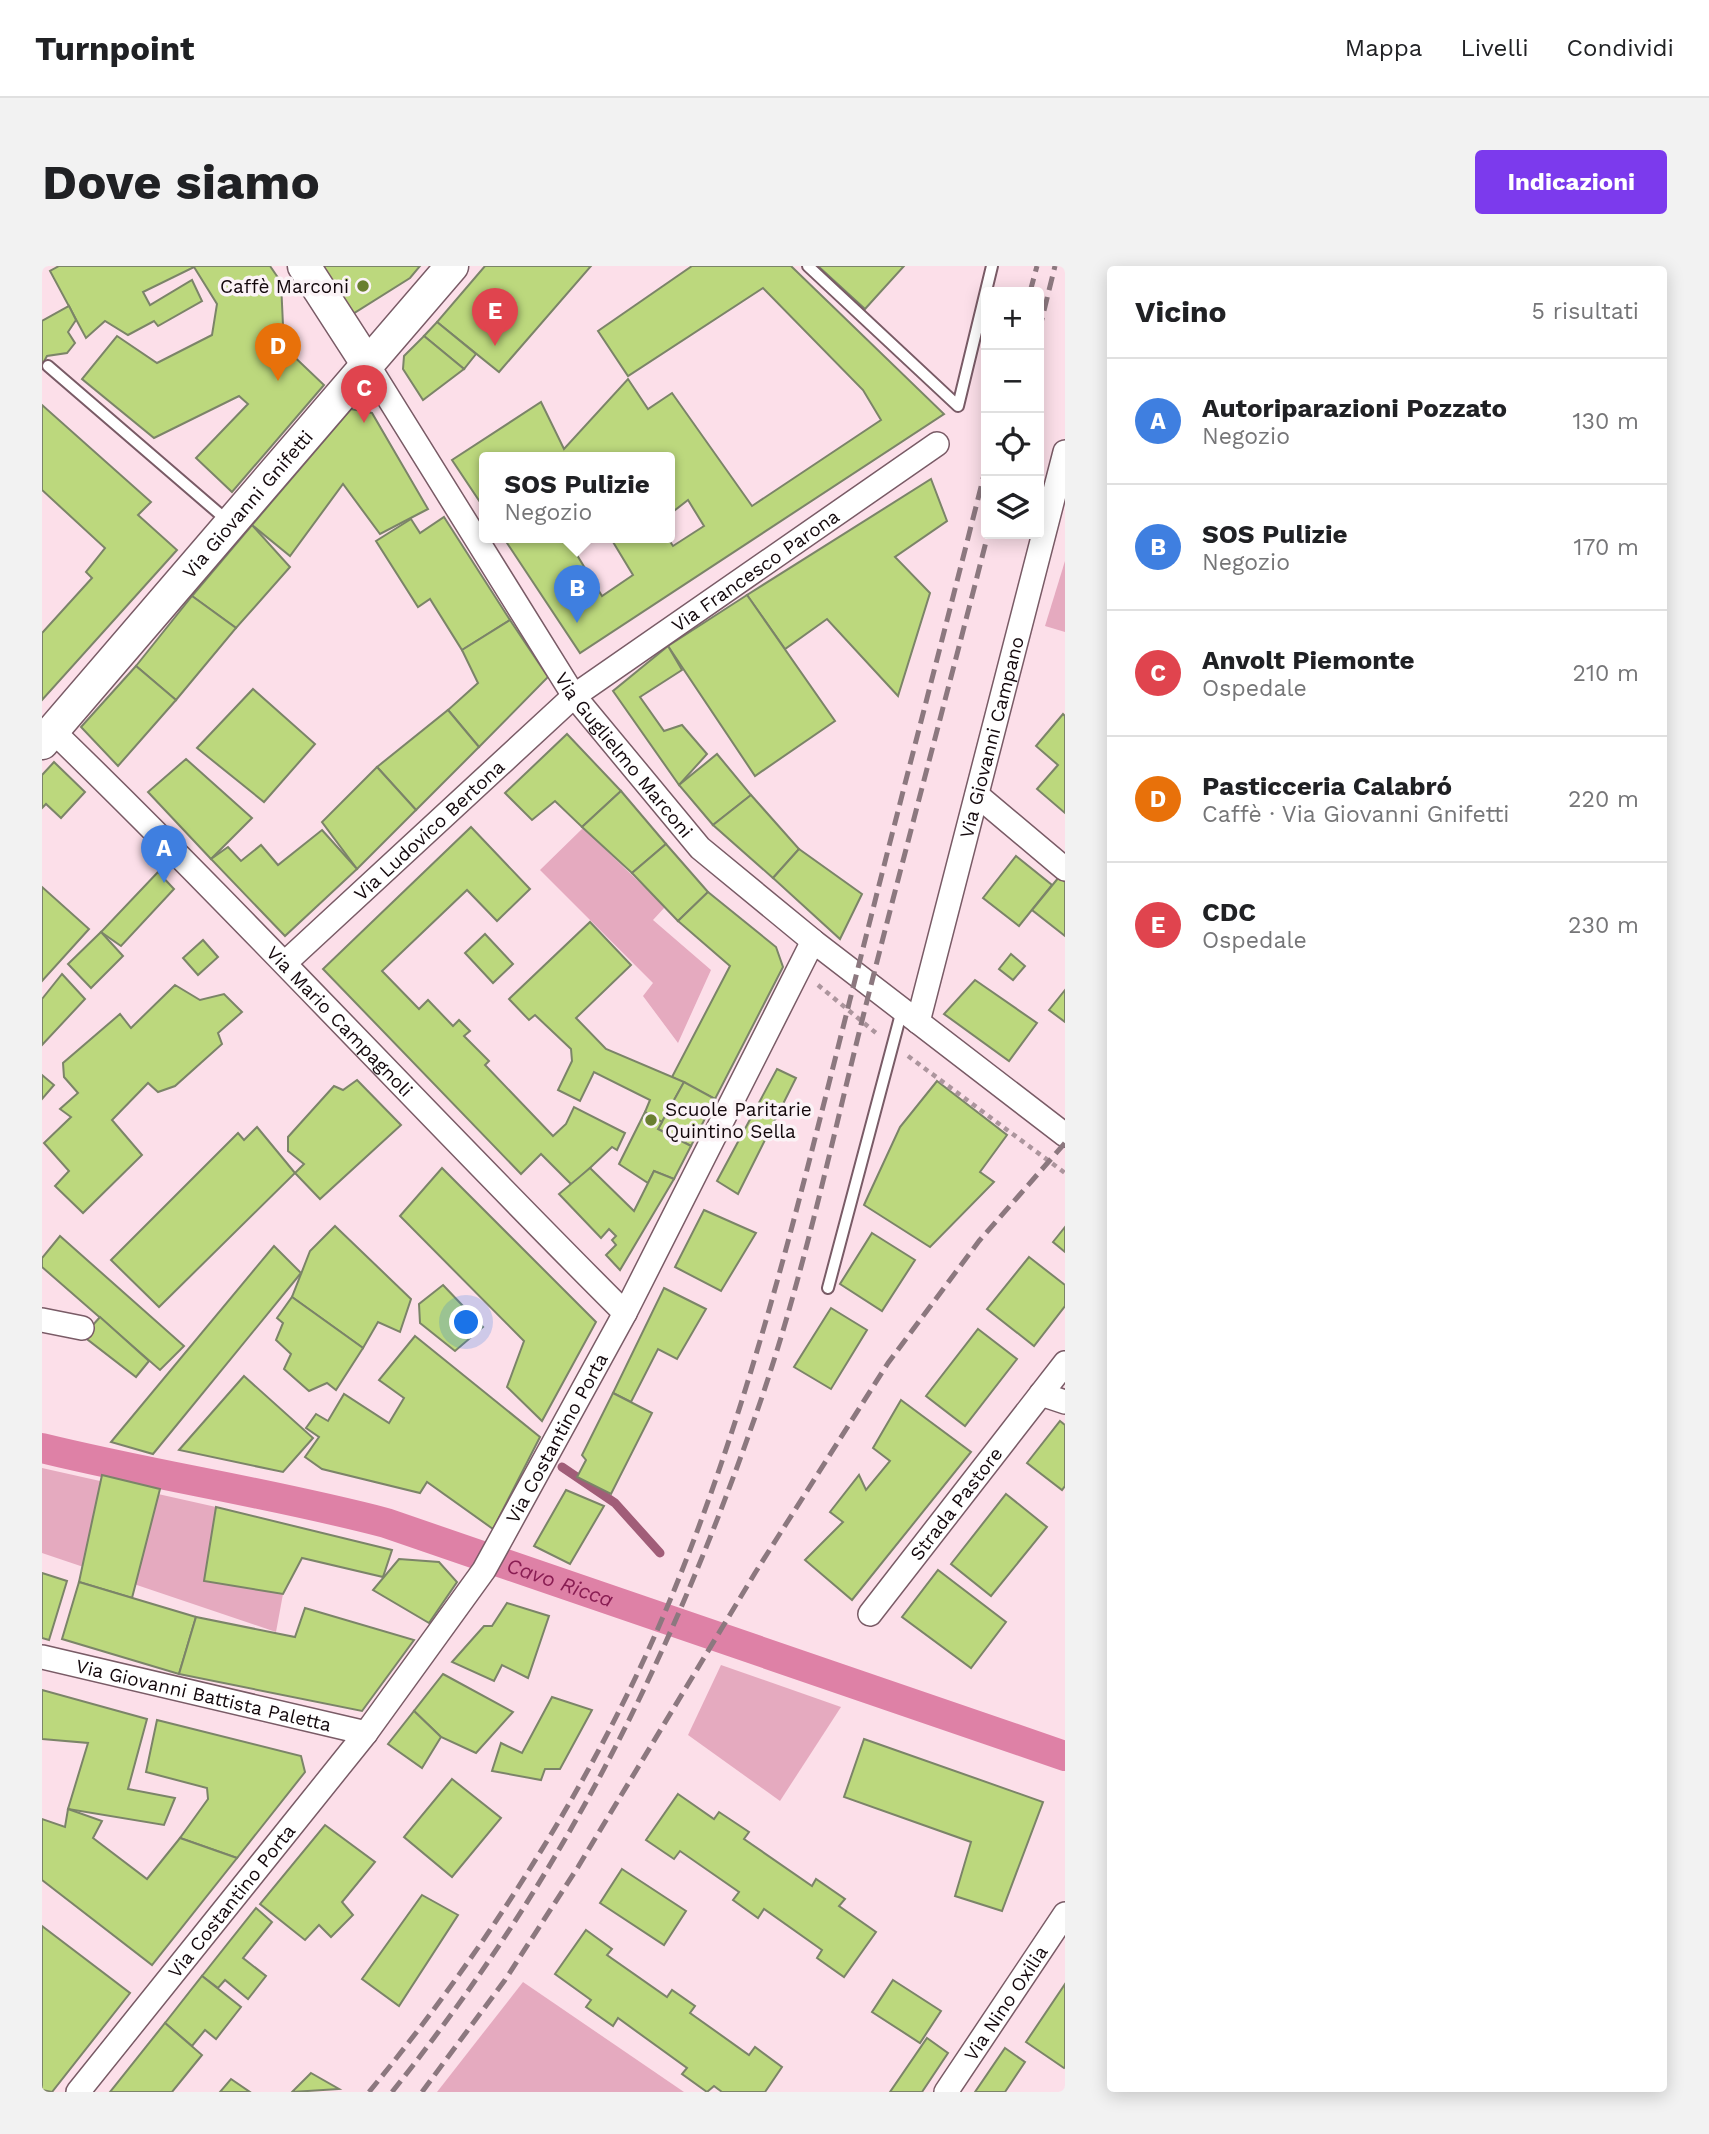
<!DOCTYPE html>
<html lang="it">
<head>
<meta charset="utf-8">
<style>
	:root { --surface:#fff; --page:#f2f2f2; --text:#202124; --muted:#757577; --line:#e0e0e0; --accent:#7c3aed }
	body { margin:0; font-family:"Work Sans",sans-serif; background:var(--page); color:var(--text) }
	.controls { position:absolute; right:21px; top:21px; display:grid; overflow:hidden; border-radius:7px; box-shadow:0 4px 18px #0003 }
	.controls button { width:63px; height:63px; display:grid; place-items:center; padding:0; border:0; border-bottom:2px solid var(--line); background:var(--surface); color:var(--text); font:35px sans-serif }
	.you { position:absolute; left:425px; top:1057px; width:24px; height:24px; margin:-18px; border:5px solid #fff; border-radius:50%; background:#1a73e8; box-shadow:0 0 0 10px #1a73e833 }
	.badge { display:grid; place-items:center; width:46px; height:46px; border-radius:50%; background:var(--accent); color:#fff; font-size:23px; font-weight:700 }
	.pin { position:absolute; translate:-50% -58px; filter:drop-shadow(0 2px 4px #0008) }
	.pin::after { content:''; position:absolute; top:37px; width:24px; height:21px; background:inherit; clip-path:polygon(0 0,100% 0,50% 100%) }
	.popup { position:absolute; left:437px; top:186px; width:196px; height:91px; box-sizing:border-box; display:grid; place-content:center; border-radius:7px; background:var(--surface); filter:drop-shadow(0 2px 5px #0005); font-size:23px; white-space:nowrap; color:var(--muted) }
	.popup b { font-size:26px; color:var(--text) }
	.popup::after { content:''; position:absolute; left:50%; top:100%; margin-left:-14px; border:14px solid transparent; border-top-color:var(--surface) }
	.list { margin:0; padding:0; list-style:none }
	h2 { display:flex; justify-content:space-between; align-items:center; height:91px; margin:0; padding:0 28px; font-size:30px }
	h2 small { font-size:23px; font-weight:400; color:var(--muted) }
	.list li { display:grid; grid-template-columns:46px 1fr auto; gap:21px; align-items:center; box-sizing:border-box; height:126px; padding:0 28px; border-top:2px solid var(--line) }
	.list b { display:block; font-size:26px; white-space:nowrap }
	.list p { margin:0; font-size:23px; white-space:nowrap; color:var(--muted) }
	.list em { font-size:23px; font-style:normal; color:var(--muted) }
	.icon { flex:none; width:38px; height:38px; fill:none; stroke:currentColor; stroke-width:2; stroke-linecap:round; stroke-linejoin:round }
	.map { position:relative; flex:none; width:1023px; height:1826px; overflow:hidden; border-radius:7px }
	header { display:flex; align-items:center; gap:42px; box-sizing:border-box; height:98px; padding:0 35px; background:var(--surface); border-bottom:2px solid var(--line) }
	header strong { font-size:33px }
	nav { display:flex; gap:38px; margin-inline-start:auto; font-size:24px }
	.intro { display:flex; align-items:center; justify-content:space-between; box-sizing:border-box; height:168px; padding:0 42px }
	h1 { margin:0; font-size:49px }
	.button { padding:18px 32px; border-radius:7px; background:var(--accent); color:#fff; font-size:24px; font-weight:700 }
	main { display:flex; gap:42px; padding:0 42px }
	aside { flex:1; background:var(--surface); border-radius:7px; box-shadow:0 4px 18px #0003 }
	.map>svg:first-child { display:block }
</style>
</head>
<body>
<header>
<strong>Turnpoint</strong>
<nav><a>Mappa</a><a>Livelli</a><a>Condividi</a></nav>
</header>
<div class="intro"><h1>Dove siamo</h1><a class="button">Indicazioni</a></div>
<main>
<div class="map">
<svg width="1023" height="1826" viewBox="0 0 1023 1826">
	<rect width="100%" height="100%" fill="#fcdfe9"/>
	<g fill="#e5aabf">
		<polygon points="1023,295 1023,366 1003,360"/>
		<polygon points="541,562 623,641 611,654 669,704 636,777 601,730 611,717 498,604"/>
		<polygon points="0,1202 174,1241 162,1315 241,1328 234,1366 0,1287"/>
		<polygon points="679,1399 799,1441 738,1535 646,1469"/>
		<polygon points="481,1716 642,1826 395,1826"/>
	</g>
	<g fill="none" stroke-linecap="round" stroke-linejoin="round">
		<polyline stroke="#a15d78" stroke-width="9" points="520,1201 573,1237 618,1287"/>
		<path stroke="#de81a6" stroke-width="30" id="s1" d="M0,1182C114,1210 230,1227 344,1257L1023,1490"/>
	</g>
	<g fill="#bcd87d" stroke="#7b8468" stroke-width="2">
		<polygon points="17,0 228,0 239,16 242,81 282,119 190,226 154,192 206,138 197,130 112,172 40,113 75,70 115,97 170,69 175,38 152,1 101,26 108,39 150,14 160,35 116,60 112,55 86,69 63,55 44,72 8,5"/>
		<polygon points="278,0 378,0 368,12 309,49"/>
		<polygon points="443,0 549,0 457,106 395,56"/>
		<polygon points="650,0 749,0 902,148 538,387 461,271 524,271 560,330 591,309 568,271 625,271 631,280 662,260 646,234 628,248 628,191 442,191 442,242 410,194 499,136 522,183 586,113 606,143 630,127 710,240 839,154 821,124 721,22 586,110 556,65"/>
		<polygon points="776,0 862,0 823,43"/>
		<polygon points="27,40 34,54 26,66 33,77 25,87 5,90 0,99 0,55"/>
		<polygon points="395,56 434,88 422,103 382,70"/>
		<polygon points="382,70 422,103 381,134 361,103 362,90"/>
		<polygon points="0,139 109,236 96,249 135,284 0,434 0,367 50,312 44,306 63,282 0,224"/>
		<polygon points="309,143 330,147 386,243 338,268 301,218 248,290 210,259"/>
		<polygon points="889,213 905,255 853,291 888,327 856,430 785,353 743,383 705,329"/>
		<polygon points="402,251 468,354 420,384 388,333 376,341 334,275 369,253 378,267"/>
		<polygon points="210,259 248,301 194,362 150,330"/>
		<polygon points="705,329 793,455 713,510 626,380"/>
		<polygon points="150,330 194,362 134,434 94,400"/>
		<polygon points="468,354 506,411 437,481 406,444 436,417 420,384"/>
		<polygon points="626,380 640,404 598,431 622,465 640,459 665,488 637,519 571,425"/>
		<polygon points="94,400 134,434 76,500 39,461"/>
		<polygon points="211,423 273,478 222,536 155,482"/>
		<polygon points="406,444 437,481 374,544 335,501"/>
		<polygon points="1021,448 1023,450 1023,547 995,523 1016,499 994,480"/>
		<polygon points="525,468 579,525 540,561 513,535 490,554 463,527"/>
		<polygon points="675,488 709,529 671,559 637,519"/>
		<polygon points="144,493 210,552 169,593 106,526"/>
		<polygon points="12,496 43,526 19,552 4,538 0,542 0,509"/>
		<polygon points="335,501 374,544 315,603 280,556"/>
		<polygon points="579,525 624,578 590,607 540,561"/>
		<polygon points="709,529 757,583 731,612 671,559"/>
		<polygon points="429,561 488,623 455,655 425,624 340,705 377,743 386,734 411,760 417,754 428,765 422,770 447,795 443,799 511,870 524,858 532,841 583,867 575,884 570,881 530,919 499,888 479,908 281,703"/>
		<polygon points="280,564 315,603 243,670 169,593 186,581 199,595 219,579 236,599"/>
		<polygon points="624,578 666,626 636,655 590,607"/>
		<polygon points="757,583 820,628 798,673 731,612"/>
		<polygon points="974,590 1010,619 977,660 941,632"/>
		<polygon points="116,606 132,623 79,680 59,666"/>
		<polygon points="1017,611 1023,616 1023,670 990,644"/>
		<polygon points="0,621 47,663 0,715"/>
		<polygon points="666,626 734,681 741,701 673,833 630,811 688,700 636,655"/>
		<polygon points="548,656 589,699 534,752 564,783 642,816 620,856 603,846 608,834 552,806 538,835 516,824 530,795 529,783 493,749 487,754 467,733"/>
		<polygon points="59,666 81,690 49,722 26,698"/>
		<polygon points="443,668 471,698 451,717 423,687"/>
		<polygon points="161,674 176,691 156,709 141,692"/>
		<polygon points="969,688 983,700 971,714 957,703"/>
		<polygon points="20,708 43,733 0,779 0,733"/>
		<polygon points="933,714 995,757 967,795 902,748"/>
		<polygon points="133,719 158,734 182,728 200,746 176,767 180,778 133,820 116,826 106,817 70,854 100,889 41,947 13,920 27,905 2,877 29,851 18,843 36,827 22,811 21,797 78,748 89,762"/>
		<polygon points="1023,724 1023,756 1007,744"/>
		<polygon points="735,803 754,812 696,928 675,915"/>
		<polygon points="0,809 12,819 0,833"/>
		<polygon points="315,814 359,859 278,933 253,907 262,898 246,885 246,871 292,820 301,824"/>
		<polygon points="895,815 965,869 938,906 952,916 888,981 822,939 858,861"/>
		<polygon points="642,816 673,833 649,880 616,863"/>
		<polygon points="603,846 620,856 616,863 649,880 632,913 612,905 606,917 577,898"/>
		<polygon points="215,861 253,907 117,1041 69,994 196,867 202,874"/>
		<polygon points="400,902 554,1056 500,1155 465,1121 482,1075 358,950"/>
		<polygon points="548,902 592,945 612,905 632,913 578,1004 564,989 574,979 570,974 574,970 567,963 559,972 517,928"/>
		<polygon points="662,944 714,967 679,1025 633,1001"/>
		<polygon points="293,960 369,1033 358,1066 336,1056 321,1082 250,1031 268,985"/>
		<polygon points="1023,961 1023,986 1011,976"/>
		<polygon points="830,967 873,994 840,1045 798,1018"/>
		<polygon points="18,970 142,1080 118,1104 0,1001 0,992"/>
		<polygon points="232,980 259,1007 111,1188 69,1176"/>
		<polygon points="987,991 1023,1019 1023,1040 992,1080 945,1043"/>
		<polygon points="401,1019 441,1061 413,1085 378,1057 377,1038"/>
		<polygon points="622,1022 664,1043 635,1093 616,1083 589,1136 571,1127"/>
		<polygon points="250,1031 321,1082 294,1124 285,1117 267,1125 242,1103 249,1088 234,1074 241,1057 235,1052"/>
		<polygon points="789,1042 825,1064 789,1123 752,1101"/>
		<polygon points="58,1051 107,1095 94,1111 41,1070"/>
		<polygon points="936,1063 975,1093 923,1160 884,1130"/>
		<polygon points="373,1070 498,1171 451,1263 385,1216 378,1227 280,1203 263,1191 277,1171 264,1162 274,1148 286,1155 302,1128 347,1157 362,1132 337,1114"/>
		<polygon points="202,1110 271,1172 241,1206 137,1184"/>
		<polygon points="571,1127 610,1147 569,1228 535,1211 544,1194 540,1189"/>
		<polygon points="859,1134 929,1186 810,1334 763,1294 801,1256 788,1246 817,1209 824,1224 848,1195 831,1182"/>
		<polygon points="1018,1155 1023,1159 1023,1220 1020,1224 985,1197"/>
		<polygon points="60,1209 118,1223 90,1332 37,1316"/>
		<polygon points="524,1224 562,1240 528,1298 492,1280"/>
		<polygon points="964,1228 1005,1261 949,1330 909,1298"/>
		<polygon points="174,1241 350,1284 341,1311 260,1292 241,1328 162,1315"/>
		<polygon points="357,1293 397,1296 415,1316 387,1357 331,1324"/>
		<polygon points="896,1304 964,1356 929,1402 860,1351"/>
		<polygon points="0,1307 25,1315 7,1374 0,1372"/>
		<polygon points="37,1316 154,1351 137,1408 20,1373"/>
		<polygon points="465,1337 507,1350 486,1412 460,1399 452,1415 410,1396 442,1360 450,1360"/>
		<polygon points="263,1342 372,1374 320,1445 137,1408 154,1351 253,1371"/>
		<polygon points="401,1408 471,1446 434,1487 399,1471 372,1445"/>
		<polygon points="0,1424 105,1453 86,1523 133,1532 122,1559 26,1543 46,1477 0,1473"/>
		<polygon points="510,1431 550,1444 518,1503 503,1503 499,1514 450,1505 459,1477 480,1487"/>
		<polygon points="372,1445 399,1471 380,1502 346,1478"/>
		<polygon points="115,1454 259,1490 263,1506 195,1592 138,1572 166,1533 165,1522 104,1506"/>
		<polygon points="822,1473 1001,1536 960,1645 913,1630 929,1576 802,1531"/>
		<polygon points="410,1513 459,1552 410,1611 362,1571"/>
		<polygon points="636,1528 672,1553 677,1546 707,1566 702,1573 770,1620 774,1613 803,1633 797,1640 834,1666 802,1711 775,1692 780,1684 722,1643 716,1652 691,1634 697,1626 638,1585 632,1593 604,1574"/>
		<polygon points="26,1543 60,1555 51,1572 105,1613 138,1572 195,1592 110,1699 0,1614 0,1553 23,1561"/>
		<polygon points="283,1559 333,1596 300,1636 311,1649 289,1671 277,1659 263,1674 218,1638"/>
		<polygon points="580,1603 644,1645 622,1679 558,1637"/>
		<polygon points="380,1629 416,1649 357,1740 320,1713"/>
		<polygon points="214,1642 230,1656 201,1692 224,1710 206,1733 183,1714 176,1722 160,1710"/>
		<polygon points="0,1660 88,1727 10,1826 0,1824"/>
		<polygon points="544,1664 570,1683 565,1689 625,1731 630,1724 653,1740 648,1747 707,1789 713,1781 740,1801 723,1826 680,1826 672,1820 665,1826 640,1808 645,1802 576,1752 571,1760 544,1741 549,1734 513,1708"/>
		<polygon points="160,1710 199,1741 174,1773 163,1764 150,1780 123,1757"/>
		<polygon points="851,1714 899,1745 878,1777 830,1746"/>
		<polygon points="1023,1718 1023,1801 1022,1802 984,1776"/>
		<polygon points="123,1757 160,1789 130,1826 68,1826"/>
		<polygon points="885,1772 906,1787 880,1826 848,1826"/>
		<polygon points="963,1782 983,1796 963,1826 933,1826"/>
		<polygon points="269,1807 297,1823 250,1826"/>
		<polygon points="189,1813 208,1826 178,1826"/>
	</g>
	<g fill="none" stroke-linecap="round" stroke-linejoin="round">
		<defs>
			<g id="lane">
				<polyline points="766,0 916,140 950,0"/>
				<polyline points="6,100 187,256"/>
				<polyline points="786,1022 860,744"/>
			</g>
			<g id="street">
				<path id="s2" d="M326,99L532,430L658,582L771,675L1023,869"/>
				<path id="s3" d="M11,465C206,654 390,855 583,1047"/>
				<polyline points="935,529 1023,603"/>
				<path id="s4" d="M243,697L532,430L895,178"/>
				<path id="s5" d="M876,756L1023,186"/>
				<polyline points="0,1054 40,1062"/>
				<polyline points="999,1128 1023,1136"/>
				<path id="s6" d="M828,1348L1023,1097"/>
				<path id="s7" d="M0,1391L324,1467"/>
				<path id="s8" d="M36,1826L324,1467L442,1304L583,1047L771,675"/>
				<path id="s9" d="M904,1826L1023,1648"/>
			</g>
			<g id="secondary">
				<polyline points="262,0 326,99"/>
				<path id="s10" d="M0,477L410,0"/>
			</g>
		</defs>
		<use href="#lane" stroke="#795b66" stroke-width="14"/>
		<use href="#street" stroke="#795b66" stroke-width="26"/>
		<use href="#secondary" stroke="#795b66" stroke-width="35"/>
		<g stroke="#ac959d" stroke-width="4.5" stroke-dasharray="5 5" stroke-linecap="butt">
			<polyline points="776,719 834,767"/>
			<polyline points="866,790 1023,907"/>
		</g>
		<use href="#lane" stroke="#fff" stroke-width="10"/>
		<use href="#street" stroke="#fff" stroke-width="23"/>
		<use href="#secondary" stroke="#fff" stroke-width="32"/>
		<g stroke="#8c787f" stroke-width="5" stroke-dasharray="14 7" stroke-linecap="butt">
			<polyline points="988,26 995,0"/>
			<polyline points="997,65 1013,0"/>
			<path d="M327,1826C449,1678 561,1500 633,1322C713,1125 761,919 813,714C856,543 901,372 944,201"/>
			<path d="M350,1826C522,1611 632,1388 721,1128C765,997 793,860 827,727C866,573 907,421 946,268"/>
			<polyline points="380,1826 463,1714 536,1601 713,1307 846,1097 937,975 1023,877"/>
		</g>
	</g>
	<g fill="#697f30" stroke="#fbf3f6" stroke-width="2.5">
		<circle cx="321" cy="20" r="7"/>
		<circle cx="609" cy="854" r="7"/>
	</g>
	<g text-anchor="middle" stroke-width="7" stroke-linejoin="round" paint-order="stroke">
		<g font-size="19" fill="#13080c" stroke="#fbf3f6" text-anchor="end">
			<text x="307" y="27">Caffè Marconi</text>
			<text x="623" y="850" text-anchor="start">Scuole Paritarie<tspan x="623" dy="22">Quintino Sella</tspan></text>
		</g>
		<g font-size="19" fill="#13080c" stroke="#fbf3f6">
			<text dy="7" stroke="none"><textPath href="#s10" startOffset="315">Via Giovanni Gnifetti</textPath></text>
			<text dy="7" stroke="none"><textPath href="#s4" startOffset="614">Via Francesco Parona</textPath></text>
			<text dy="7" stroke="none"><textPath href="#s5" startOffset="294">Via Giovanni Campano</textPath></text>
			<text dy="7" stroke="none"><textPath href="#s2" startOffset="467">Via Guglielmo Marconi</textPath></text>
			<text dy="7" stroke="none"><textPath href="#s4" startOffset="196">Via Ludovico Bertona</textPath></text>
			<text dy="7" stroke="none"><textPath href="#s3" startOffset="408">Via Mario Campagnoli</textPath></text>
			<text dy="7" stroke="none"><textPath href="#s8" startOffset="812">Via Costantino Porta</textPath></text>
			<text dy="7" stroke="none"><textPath href="#s6" startOffset="140">Strada Pastore</textPath></text>
			<text dy="7" stroke="none"><textPath href="#s7" startOffset="166">Via Giovanni Battista Paletta</textPath></text>
			<text dy="7" stroke="none"><textPath href="#s8" startOffset="245">Via Costantino Porta</textPath></text>
			<text dy="7" stroke="none"><textPath href="#s9" startOffset="107">Via Nino Oxilia</textPath></text>
		</g>
		<g font-size="21" font-style="italic" fill="#891d53" stroke="#fbf3f6">
			<text dy="7" stroke="none"><textPath href="#s1" startOffset="536">Cavo Ricca</textPath></text>
		</g>
	</g>
</svg>
<div class="controls">
<button>+</button>
<button>−</button>
<button><svg class="icon" aria-label="locate" viewBox="0 0 24 24"><circle cx="12" cy="12" r="6"/><path d="M12 2v4M12 18v4M2 12h4M18 12h4"/></svg></button>
<button><svg class="icon" aria-label="layers" viewBox="0 0 24 24"><path d="M12 4l9 5-9 5-9-5zM3 14l9 5 9-5"/></svg></button>
</div>
<div class="you"></div>
<div class="pin badge" style="left:122px;top:617px;background:#3f7fe0">A</div>
<div class="pin badge" style="left:535px;top:357px;background:#3f7fe0">B</div>
<div class="popup"><b>SOS Pulizie</b>Negozio</div>
<div class="pin badge" style="left:322px;top:157px;background:#e0444e">C</div>
<div class="pin badge" style="left:236px;top:115px;background:#e8710a">D</div>
<div class="pin badge" style="left:453px;top:80px;background:#e0444e">E</div>
</div>
<aside>
<h2>Vicino<small>5 risultati</small></h2>
<ul class="list">
<li><span class="badge" style="background:#3f7fe0">A</span><div><b>Autoriparazioni Pozzato</b><p>Negozio</p></div><em>130 m</em></li>
<li><span class="badge" style="background:#3f7fe0">B</span><div><b>SOS Pulizie</b><p>Negozio</p></div><em>170 m</em></li>
<li><span class="badge" style="background:#e0444e">C</span><div><b>Anvolt Piemonte</b><p>Ospedale</p></div><em>210 m</em></li>
<li><span class="badge" style="background:#e8710a">D</span><div><b>Pasticceria Calabró</b><p>Caffè · Via Giovanni Gnifetti</p></div><em>220 m</em></li>
<li><span class="badge" style="background:#e0444e">E</span><div><b>CDC</b><p>Ospedale</p></div><em>230 m</em></li>
</ul>
</aside>
</main>
</body>
</html>
